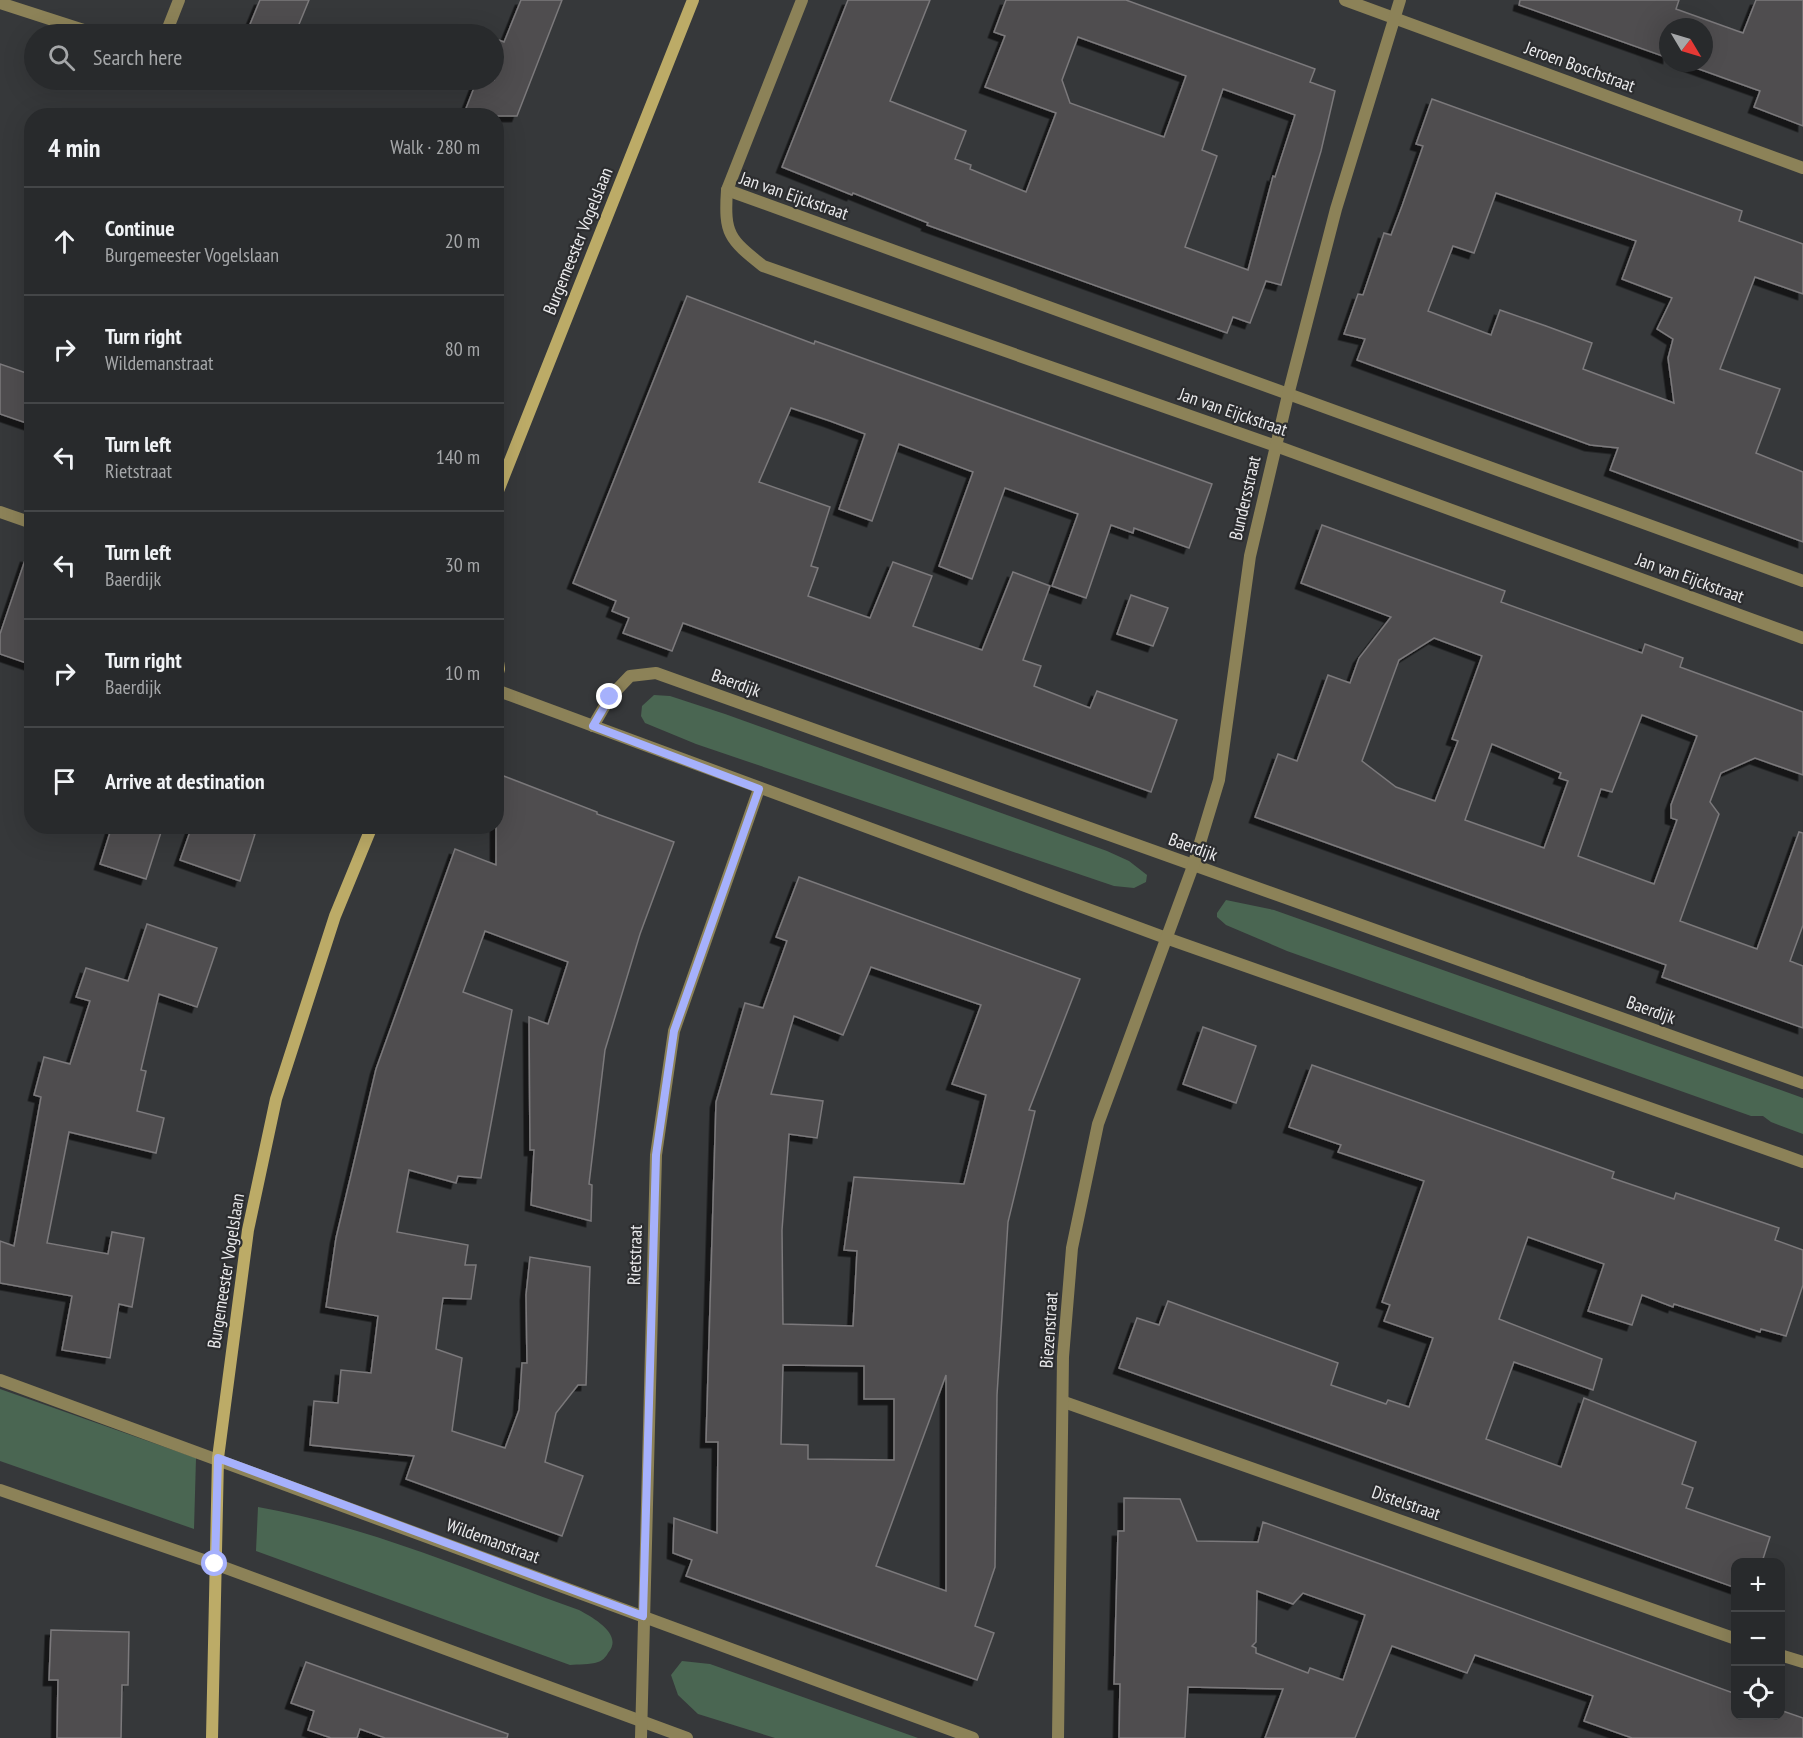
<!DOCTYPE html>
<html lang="en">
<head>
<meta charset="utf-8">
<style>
	:root { --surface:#282a2c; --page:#303234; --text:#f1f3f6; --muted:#a5a7a9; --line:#444648 }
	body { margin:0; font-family:"PT Sans Narrow",sans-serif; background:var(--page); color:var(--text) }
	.controls { position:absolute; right:18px; bottom:18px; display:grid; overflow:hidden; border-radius:12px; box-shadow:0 6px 24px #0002 }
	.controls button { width:54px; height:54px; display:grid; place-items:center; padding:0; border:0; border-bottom:2px solid var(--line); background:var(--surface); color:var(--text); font:30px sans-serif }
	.compass { position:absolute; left:1659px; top:18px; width:54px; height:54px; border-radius:50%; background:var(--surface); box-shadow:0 6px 24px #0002; rotate:128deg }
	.stop { position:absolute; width:18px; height:18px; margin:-14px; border:4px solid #a6b1fc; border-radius:50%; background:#fff }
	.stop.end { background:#a6b1fc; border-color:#fff; box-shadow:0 2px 6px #0008 }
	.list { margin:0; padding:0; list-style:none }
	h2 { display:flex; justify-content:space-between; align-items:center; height:78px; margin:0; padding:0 24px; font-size:26px }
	h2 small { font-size:20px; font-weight:400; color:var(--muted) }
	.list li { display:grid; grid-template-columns:39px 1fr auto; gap:18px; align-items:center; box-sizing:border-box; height:108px; padding:0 24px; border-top:2px solid var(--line) }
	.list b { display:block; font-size:22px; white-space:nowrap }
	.list p { margin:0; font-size:20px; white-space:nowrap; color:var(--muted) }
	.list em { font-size:20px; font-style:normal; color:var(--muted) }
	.icon { flex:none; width:33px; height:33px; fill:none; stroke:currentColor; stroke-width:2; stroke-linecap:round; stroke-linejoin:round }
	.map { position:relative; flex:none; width:1803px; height:1738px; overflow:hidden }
	.search { position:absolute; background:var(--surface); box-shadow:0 6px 24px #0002; left:24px; top:24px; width:480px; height:66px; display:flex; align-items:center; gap:15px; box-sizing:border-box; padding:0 21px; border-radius:33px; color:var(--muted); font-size:22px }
	.panel { position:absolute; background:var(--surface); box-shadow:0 6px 24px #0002; left:24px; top:108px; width:480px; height:726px; border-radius:24px }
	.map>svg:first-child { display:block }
</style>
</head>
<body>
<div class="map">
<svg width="1803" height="1738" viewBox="0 0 1803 1738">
	<defs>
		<filter id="shadow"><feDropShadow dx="-5.5" dy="5.5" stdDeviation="0" flood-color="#0009"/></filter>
	</defs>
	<rect width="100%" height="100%" fill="#36383a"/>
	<g fill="#4a6652">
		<polygon points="654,695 670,696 725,714 1107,851 1129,861 1147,875 1146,882 1134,888 1114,886 696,744 645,723 641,716 642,706"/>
		<polygon points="1226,900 1274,910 1803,1098 1803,1134 1771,1122 1763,1116 1751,1116 1287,951 1226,925 1217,917 1217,913"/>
		<polygon points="0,1389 196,1458 194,1529 0,1461"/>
		<path d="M258,1507C368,1526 474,1573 579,1610C594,1618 624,1635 608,1653C606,1657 602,1661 598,1662C590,1665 578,1664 570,1665L256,1551Z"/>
		<polygon points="682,1661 710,1664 918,1738 775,1738 698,1714 678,1695 671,1675"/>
	</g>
	<g fill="#4f4e50" stroke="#7b797b" stroke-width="1.5" fill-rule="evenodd" filter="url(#shadow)">
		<polygon points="260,0 309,0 295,34 246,34"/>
		<polygon points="521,0 562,0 517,116 463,116 477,80 494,80 494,38 504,42"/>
		<path d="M848,0H930L890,101L966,131L955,159L971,165L970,169L1026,192L1056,113L985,87L1005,36L994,32L1006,0H1126L1315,69L1310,82L1335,91L1321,151L1281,285L1266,281L1250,323L1233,317L1227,333L927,225L928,223L853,193L852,195L782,167ZM1078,37L1186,76L1164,137L1070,103L1062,80ZM1223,89L1295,115L1275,177L1273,176L1248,270L1185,247L1217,156L1202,150Z"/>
		<polygon points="1520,0 1679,0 1676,9 1743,33 1756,0 1803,0 1803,126 1754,107 1760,91 1682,63 1704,63 1704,27 1668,27 1668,58 1519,5"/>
		<path d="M1432,99L1742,211L1739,221L1803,244V294L1755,277L1720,369L1780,389L1756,453L1803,472V542L1610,470L1618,448L1590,445L1357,360L1365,339L1344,334L1358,294L1363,295L1384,233L1391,235L1402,206L1423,146L1416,144ZM1496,193L1636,241L1622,279L1672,298L1657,329L1673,339L1668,358L1674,403L1583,369L1592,343L1546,326L1500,310L1491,335L1428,311L1453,246L1474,253Z"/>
		<polygon points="687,296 814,344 815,341 1212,484 1189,548 1134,528 1133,533 1111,525 1086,598 1052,586 1078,514 1005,488 972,579 939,566 973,472 899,444 872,521 839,509 865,434 830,421 791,408 759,482 830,507 811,566 818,568 808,596 870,618 893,562 932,576 913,626 982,650 1013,572 1050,586 1023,660 1041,666 1034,686 1090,708 1097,691 1177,720 1151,792 683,623 672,651 623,633 629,618 612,611 616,601 573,583"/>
		<polygon points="0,364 32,375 32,425 0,414"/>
		<path d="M1322,525L1505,591L1501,602L1642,653L1645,644L1683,658L1680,667L1803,712V775L1755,758L1721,773L1710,802L1719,814L1680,921L1757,949L1799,832L1803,833V925L1790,961L1803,966V1028L1662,977L1666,965L1255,817L1278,754L1297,761L1328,675L1350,683L1359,658L1391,617L1301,583ZM1434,638L1482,656L1452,739L1458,741L1435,801L1396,787L1362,761L1399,660ZM1642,715L1697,736L1671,805V818L1677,820L1654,884L1578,856L1601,789L1612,792ZM1492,744L1561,773L1559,778L1568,781L1544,848L1465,820Z"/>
		<polygon points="26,557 32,558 32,665 0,654 0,634"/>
		<polygon points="1131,595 1168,608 1153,646 1117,634"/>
		<polygon points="496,773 597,812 597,814 674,842 640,934 605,1050 589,1184 592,1185 591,1221 531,1205 534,1150 530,1150 529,1017 548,1024 568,962 485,931 463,992 512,1010 481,1178 458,1176 456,1183 409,1170 397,1232 468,1245 465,1265 476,1265 471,1299 443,1298 436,1349 462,1358 452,1431 505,1448 519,1410 522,1363 527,1363 526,1295 530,1257 590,1267 586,1385 578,1385 556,1413 545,1462 583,1476 562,1536 406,1479 414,1456 310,1445 314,1401 338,1403 341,1370 371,1373 378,1316 326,1307 336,1238 376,1069 455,849 496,865"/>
		<polygon points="112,826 163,826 146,879 100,864"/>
		<polygon points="192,826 232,826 255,834 240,881 180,860"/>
		<path d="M799,877L1080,979L1029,1110L1035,1111L1008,1222L997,1395L995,1567L975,1626L994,1633L977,1680L686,1576L692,1560L673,1553L674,1518L717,1533L718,1442H706L716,1102L745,1003L763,1008L787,941L776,937ZM871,967L981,1005L952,1084L986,1095L974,1144L964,1184L854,1177L844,1250L857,1251L853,1326L783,1324L782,1230L789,1134L817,1138L823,1101L771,1094L794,1016L843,1035ZM783,1365L864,1366V1399H894V1460L808,1459V1445L781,1444ZM946,1375V1591L876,1566Z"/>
		<polygon points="147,924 217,948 197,1007 159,994 141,1070 146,1071 137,1111 164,1118 156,1153 69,1132 47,1243 108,1254 112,1232 144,1238 132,1307 119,1304 110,1358 62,1350 72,1296 0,1283 0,1241 14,1246 41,1097 34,1095 44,1057 70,1064 90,1001 76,997 86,968 128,981"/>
		<polygon points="1203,1027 1256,1046 1236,1103 1183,1084"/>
		<polygon points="1312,1065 1614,1172 1612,1178 1674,1199 1676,1193 1779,1228 1775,1240 1803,1250 1803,1285 1786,1336 1761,1329 1760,1332 1674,1304 1673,1307 1642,1295 1632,1325 1588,1311 1604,1264 1528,1237 1499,1319 1602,1359 1593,1390 1514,1362 1486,1439 1561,1467 1584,1398 1696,1442 1682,1484 1693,1488 1686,1508 1770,1537 1762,1562 1765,1563 1736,1563 1736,1588 1119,1368 1137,1318 1159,1325 1168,1301 1338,1363 1331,1385 1386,1404 1388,1400 1409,1407 1433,1338 1384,1321 1390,1305 1382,1302 1424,1181 1338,1152 1341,1145 1289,1127"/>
		<path d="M1124,1498L1180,1499L1197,1541L1258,1542L1263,1522L1383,1565L1736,1694V1716H1780V1710L1803,1718V1738H1632L1584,1721L1593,1696L1475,1655L1467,1673L1392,1646L1355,1738H1265L1283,1689L1188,1687L1185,1738H1119L1120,1684H1114L1118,1531H1124ZM1257,1591L1293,1604L1303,1593L1365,1615L1343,1680L1310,1668L1308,1673L1256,1653V1648L1252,1646L1256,1642Z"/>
		<polygon points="51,1630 129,1632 128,1685 122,1685 121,1738 57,1738 58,1680 49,1680"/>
		<polygon points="306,1662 508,1734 507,1738 385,1738 360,1729 357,1738 331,1738 308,1730 314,1711 291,1703"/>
	</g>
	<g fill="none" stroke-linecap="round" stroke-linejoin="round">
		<g stroke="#8c8258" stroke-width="12">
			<path d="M802,0L727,190C724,234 729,239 763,266L1276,446L1803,638"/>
			<polyline points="1345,0 1803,168"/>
			<polyline points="0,3 96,34"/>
			<polyline points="161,34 168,28 179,0"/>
			<polyline points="727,190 1803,581"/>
			<polyline points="0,512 32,523"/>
			<polyline points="496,690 1166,938 1803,1162"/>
			<polyline points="593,726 610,697 630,676 656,673 1803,1083"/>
			<polyline points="0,1380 973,1738"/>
			<polyline points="1064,1402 1736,1639"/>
			<polyline points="0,1490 215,1564 687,1738"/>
			<polyline points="1780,1655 1803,1662"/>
			<polyline points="641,1738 656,1155 674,1031 759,789"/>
			<polyline points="1058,1738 1063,1357 1072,1248 1098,1124 1193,866 1219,780 1250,556 1288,395 1336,209 1400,0"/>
		</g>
		<g stroke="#bcab67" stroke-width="12">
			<polyline points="496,496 693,0"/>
			<polyline points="496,647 499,669 496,680"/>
			<polyline points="212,1738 218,1458 248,1230 276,1099 335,916 372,826"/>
		</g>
	</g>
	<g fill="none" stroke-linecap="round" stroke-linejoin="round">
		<polyline stroke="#a6b1fc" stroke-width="8" points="215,1564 218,1458 643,1616 656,1155 674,1031 759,789 593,726 610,697"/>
	</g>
	<g text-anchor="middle" stroke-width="4.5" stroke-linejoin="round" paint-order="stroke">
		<g font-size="18" fill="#ebebed" stroke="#2c2d2f">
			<text transform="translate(1580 67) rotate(20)" y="6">Jeroen Boschstraat</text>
			<text transform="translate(794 196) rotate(19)" y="6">Jan van Eijckstraat</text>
			<text transform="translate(578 241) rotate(-68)" y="6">Burgemeester Vogelslaan</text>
			<text transform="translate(1233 412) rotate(19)" y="6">Jan van Eijckstraat</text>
			<text transform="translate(1245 498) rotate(-77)" y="6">Bundersstraat</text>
			<text transform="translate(1690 578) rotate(20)" y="6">Jan van Eijckstraat</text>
			<text transform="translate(736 683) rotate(20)" y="6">Baerdijk</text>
			<text transform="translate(1193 847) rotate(20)" y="6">Baerdijk</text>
			<text transform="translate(1651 1010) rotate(20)" y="6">Baerdijk</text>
			<text transform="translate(635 1255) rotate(-88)" y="6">Rietstraat</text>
			<text transform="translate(226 1271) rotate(-81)" y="6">Burgemeester Vogelslaan</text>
			<text transform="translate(1049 1330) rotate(-86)" y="6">Biezenstraat</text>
			<text transform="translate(1406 1503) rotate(19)" y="6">Distelstraat</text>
			<text transform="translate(493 1541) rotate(20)" y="6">Wildemanstraat</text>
		</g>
	</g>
</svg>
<div class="controls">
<button>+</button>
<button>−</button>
<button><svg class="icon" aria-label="locate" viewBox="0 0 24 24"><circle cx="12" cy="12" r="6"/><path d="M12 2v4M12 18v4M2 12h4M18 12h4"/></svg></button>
</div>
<svg class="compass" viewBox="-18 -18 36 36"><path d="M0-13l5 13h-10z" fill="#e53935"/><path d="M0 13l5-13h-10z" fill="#a5a7a9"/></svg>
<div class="stop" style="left:215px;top:1564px"></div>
<div class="stop end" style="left:610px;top:697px"></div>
<div class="search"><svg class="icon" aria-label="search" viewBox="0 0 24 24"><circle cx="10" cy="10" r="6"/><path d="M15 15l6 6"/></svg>Search here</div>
<section class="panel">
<h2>4 min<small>Walk · 280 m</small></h2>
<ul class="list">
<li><svg class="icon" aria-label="ahead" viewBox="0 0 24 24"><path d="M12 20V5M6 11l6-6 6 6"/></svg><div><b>Continue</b><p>Burgemeester Vogelslaan</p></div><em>20 m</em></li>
<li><svg class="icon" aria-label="right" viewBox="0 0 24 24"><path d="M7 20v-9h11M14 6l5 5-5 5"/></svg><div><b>Turn right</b><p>Wildemanstraat</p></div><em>80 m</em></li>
<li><svg class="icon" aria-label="left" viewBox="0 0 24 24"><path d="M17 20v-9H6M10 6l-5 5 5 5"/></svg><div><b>Turn left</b><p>Rietstraat</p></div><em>140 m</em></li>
<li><svg class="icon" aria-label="left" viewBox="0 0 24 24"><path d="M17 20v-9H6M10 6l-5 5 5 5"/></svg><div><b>Turn left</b><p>Baerdijk</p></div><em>30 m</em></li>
<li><svg class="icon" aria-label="right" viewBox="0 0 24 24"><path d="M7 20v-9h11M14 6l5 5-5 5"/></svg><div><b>Turn right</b><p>Baerdijk</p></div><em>10 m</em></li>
<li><svg class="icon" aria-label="arrive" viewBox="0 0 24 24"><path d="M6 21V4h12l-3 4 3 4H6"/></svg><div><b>Arrive at destination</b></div></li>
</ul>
</section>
</div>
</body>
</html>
